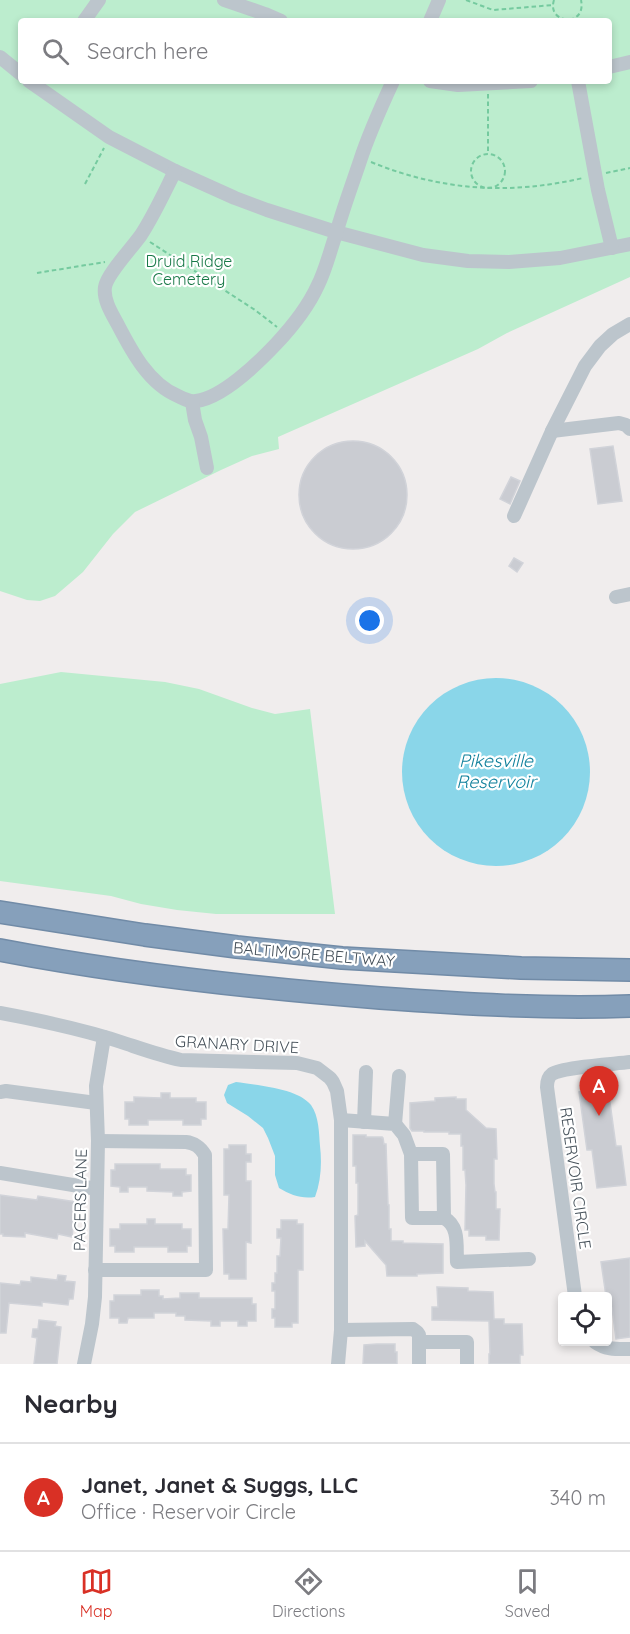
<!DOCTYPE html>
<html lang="en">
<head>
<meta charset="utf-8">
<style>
	:root { --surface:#fff; --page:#f2f2f3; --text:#2b2b33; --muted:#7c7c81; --line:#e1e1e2; --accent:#d93025 }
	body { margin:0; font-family:Quicksand,sans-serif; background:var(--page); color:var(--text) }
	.controls { position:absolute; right:18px; bottom:18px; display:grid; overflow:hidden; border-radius:6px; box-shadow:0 3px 9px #0003 }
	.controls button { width:54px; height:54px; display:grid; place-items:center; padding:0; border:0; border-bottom:2px solid var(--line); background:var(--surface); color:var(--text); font:30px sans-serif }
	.you { position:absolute; left:370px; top:621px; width:21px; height:21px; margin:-15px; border:4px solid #fff; border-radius:50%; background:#1a73e8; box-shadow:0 0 0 9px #1a73e833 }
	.badge { display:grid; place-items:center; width:39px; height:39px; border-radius:50%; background:var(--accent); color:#fff; font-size:20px; font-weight:700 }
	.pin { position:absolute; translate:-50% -50px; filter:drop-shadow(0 2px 3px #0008) }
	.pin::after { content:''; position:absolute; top:32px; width:21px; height:18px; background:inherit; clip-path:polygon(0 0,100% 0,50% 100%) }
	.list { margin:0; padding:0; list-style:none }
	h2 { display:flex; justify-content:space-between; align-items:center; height:78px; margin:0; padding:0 24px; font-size:26px }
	h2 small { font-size:20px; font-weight:400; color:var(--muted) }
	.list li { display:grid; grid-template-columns:39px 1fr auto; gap:18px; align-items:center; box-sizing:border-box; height:108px; padding:0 24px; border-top:2px solid var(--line) }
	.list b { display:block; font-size:22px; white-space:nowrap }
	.list p { margin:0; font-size:20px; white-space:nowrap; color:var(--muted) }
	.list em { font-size:20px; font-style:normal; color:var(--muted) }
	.icon { flex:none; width:33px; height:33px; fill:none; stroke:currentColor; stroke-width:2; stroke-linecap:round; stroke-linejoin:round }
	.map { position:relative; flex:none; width:630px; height:1364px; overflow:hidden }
	.search { position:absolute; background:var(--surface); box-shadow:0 3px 9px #0003; left:18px; right:18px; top:18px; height:66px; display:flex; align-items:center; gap:15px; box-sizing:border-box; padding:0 21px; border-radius:6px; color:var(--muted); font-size:22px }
	.sheet { height:186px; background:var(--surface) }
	nav { display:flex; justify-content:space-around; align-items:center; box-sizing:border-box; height:84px; border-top:2px solid var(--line); background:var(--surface); font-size:16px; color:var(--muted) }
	nav a { display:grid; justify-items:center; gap:3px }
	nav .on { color:var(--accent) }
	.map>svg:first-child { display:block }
</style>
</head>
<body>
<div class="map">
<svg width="630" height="1364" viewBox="0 0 630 1364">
	<rect width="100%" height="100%" fill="#f0eded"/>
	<g fill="#bcedce" fill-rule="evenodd">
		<path d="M0,0H630V277L507,333L478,349L278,437L279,449L252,456L221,470L135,512L113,534L83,572L55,596L40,601L27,600L0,591ZM21,21H609V81H21Z"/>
		<polygon points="61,672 165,682 199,689 252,708 275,714 310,709 335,914 216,914 177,910 141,904 111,896 0,881 0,684"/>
	</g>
	<g fill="#8ad6e9">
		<circle cx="496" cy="772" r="94"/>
		<path d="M236,1082C256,1085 298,1088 311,1105C319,1116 319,1133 320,1146C322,1163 321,1181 315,1197C301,1199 291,1195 279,1188L275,1175V1156L268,1138L263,1128L248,1116L227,1103L224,1095L228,1085Z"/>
	</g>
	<g fill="#caccd2" stroke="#d1d3d9" stroke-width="1.5">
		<circle cx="353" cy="495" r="54"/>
		<polygon points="613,446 622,501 598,504 590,449"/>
		<polygon points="511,477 520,481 510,504 500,499"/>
		<polygon points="514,558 523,563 517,572 509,566"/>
		<polygon points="608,1088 616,1146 621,1146 626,1185 597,1188 592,1150 587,1150 579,1092"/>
		<polygon points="161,1093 170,1093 170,1098 196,1098 196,1102 206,1102 206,1119 201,1119 201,1125 183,1125 183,1120 148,1120 148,1125 129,1125 129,1119 125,1119 125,1102 134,1102 134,1097 161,1098"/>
		<polygon points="456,1097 456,1099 466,1099 466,1110 486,1128 496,1129 497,1159 494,1159 494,1184 495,1192 496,1192 496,1209 500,1209 499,1240 486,1240 486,1236 469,1236 469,1230 465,1230 466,1185 465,1170 463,1170 463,1146 461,1146 461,1134 449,1134 449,1132 424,1132 424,1131 412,1131 410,1128 410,1103 435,1101 435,1098"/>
		<polygon points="353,1135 366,1135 366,1137 382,1137 382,1138 383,1138 384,1144 386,1144 388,1205 389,1205 389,1229 391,1229 391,1241 403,1241 403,1243 443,1244 443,1273 417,1274 417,1276 387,1276 386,1265 365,1241 365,1246 356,1247 355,1216 358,1215 358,1183 356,1183 356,1166 353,1166"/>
		<polygon points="229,1145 246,1145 246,1154 251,1154 251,1162 246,1162 246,1181 251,1181 251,1243 246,1242 246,1279 229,1279 229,1274 224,1274 223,1229 228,1229 229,1195 224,1195 224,1149 229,1149"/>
		<polygon points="115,1164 160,1164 160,1169 186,1169 186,1175 191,1175 191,1191 182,1192 182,1196 173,1196 173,1192 147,1191 147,1187 128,1187 128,1192 120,1192 120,1187 111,1186 111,1170 115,1170"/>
		<polygon points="0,1195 37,1200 38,1196 76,1202 72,1237 58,1234 57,1239 25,1233 25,1237 3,1236 3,1234 0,1234"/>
		<polygon points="147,1219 155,1219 155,1224 182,1224 182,1229 191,1229 191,1246 187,1246 187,1252 168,1252 168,1247 134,1247 134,1252 115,1252 115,1246 110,1246 110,1229 120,1229 120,1224 147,1224"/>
		<polygon points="281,1220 297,1220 297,1224 303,1224 303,1270 298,1270 298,1323 292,1323 292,1327 275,1327 275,1318 272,1318 272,1309 275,1309 275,1291 272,1291 272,1283 275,1283 275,1273 277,1273 277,1256 280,1256 281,1238 277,1238 277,1229 281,1229"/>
		<polygon points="630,1258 630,1337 616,1339 612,1308 608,1308 608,1296 606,1296 601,1262"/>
		<polygon points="58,1275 66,1276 65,1281 75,1282 73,1299 69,1299 68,1305 42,1302 42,1306 9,1303 6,1333 0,1333 0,1283 20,1285 21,1281 31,1282 31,1277 57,1280"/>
		<polygon points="437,1287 468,1288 468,1291 493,1292 494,1319 504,1319 504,1324 522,1324 523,1355 520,1355 520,1364 489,1364 489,1354 490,1354 489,1321 432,1320 432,1307 438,1307"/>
		<polygon points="141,1290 159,1290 159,1296 163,1296 163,1299 180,1298 180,1293 199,1293 199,1298 252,1298 252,1304 256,1304 256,1321 247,1321 247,1326 238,1326 238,1321 220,1321 220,1326 211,1326 211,1321 185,1320 185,1316 176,1316 176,1313 154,1313 154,1318 128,1318 127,1323 119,1323 119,1318 110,1318 110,1301 114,1301 114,1295 141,1295"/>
		<polygon points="39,1320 56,1322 55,1326 61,1327 57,1364 34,1364 37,1338 32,1337 33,1329 38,1329"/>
		<polygon points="377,1344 395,1344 395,1352 397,1352 397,1364 363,1364 364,1345"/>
	</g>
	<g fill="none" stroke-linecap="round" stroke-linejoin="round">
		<defs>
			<g id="highway">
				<polyline points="0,912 145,935 237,947 342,958 521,968 630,970"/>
				<path d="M0,950C125,974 252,988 380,998C463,1004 547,1009 630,1006"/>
			</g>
		</defs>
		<use href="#highway" stroke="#718ba7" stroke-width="24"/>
		<g stroke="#75ca9f" stroke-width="2" stroke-dasharray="4.5 3" stroke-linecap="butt">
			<polyline points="466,0 493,10 553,5"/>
			<path d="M554,0C546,24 587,28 581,0"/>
			<polyline points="488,94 488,154"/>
			<circle cx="488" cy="171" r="17"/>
			<path d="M371,162C442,191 510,195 583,178"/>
			<polyline points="606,173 630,168"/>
			<polyline points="85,184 104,148"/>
			<polyline points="150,242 255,310 277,327"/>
			<polyline points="37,273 105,262"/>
		</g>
		<g stroke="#bcc5cc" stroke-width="14">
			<polyline points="224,0 265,14 281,21"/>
			<polyline points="84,21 99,0"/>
			<polyline points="430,21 439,0"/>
			<polyline points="0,57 21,74"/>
			<polyline points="609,67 630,62"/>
			<polyline points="29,81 109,137 175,171 235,198 267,210 336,232 423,255 468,261 509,262 560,258 630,244"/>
			<polyline points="430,81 458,85 531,81"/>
			<polyline points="578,81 598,190 612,248"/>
			<path d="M175,171C164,193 154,215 141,235C132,248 107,274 105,287C103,300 112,314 118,325C132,352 149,384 178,396C184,399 190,402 196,401C222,398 258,363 276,344C292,327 308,307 318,285C326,269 330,251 336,234C343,209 352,185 360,161C369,133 381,107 393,81"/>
			<polyline points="192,402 195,420 201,437 207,468"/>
			<polyline points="552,431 619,423 626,425 630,429"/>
			<polyline points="514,516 552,431 585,366 600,346 613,334 630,324"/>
			<polyline points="616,597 630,594"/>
			<path d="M0,1013C43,1021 86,1030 127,1044C145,1050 162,1056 181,1060L297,1063L317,1068L330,1078L333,1082L337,1091L341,1120V1330L338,1364"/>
			<polyline points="0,1092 6,1091 96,1103"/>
			<polyline points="341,1120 395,1124 404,1135 411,1154 443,1154 444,1218 412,1218 411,1154"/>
			<polyline points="364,1122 366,1072"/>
			<polyline points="395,1124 399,1076"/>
			<polyline points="0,1173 97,1189"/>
			<path d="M444,1218C460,1226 456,1247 457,1262L529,1259"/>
			<path d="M95,1270H206L205,1155C200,1147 195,1143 186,1142L98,1141"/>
			<path d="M575,1296L547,1087C547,1081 548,1077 552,1074C562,1067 615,1064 630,1062"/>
			<polyline points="341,1330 413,1329 417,1332 419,1335 419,1364"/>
			<polyline points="419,1342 467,1342 467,1364"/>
			<path d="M595,1342C606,1350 617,1349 630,1349"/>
			<polyline points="84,1364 92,1324 95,1297 98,1141 96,1086 104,1037"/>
		</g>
		<use href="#highway" stroke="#86a0bb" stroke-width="21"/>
	</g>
	<g text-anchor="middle" stroke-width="4.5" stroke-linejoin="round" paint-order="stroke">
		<g font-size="16" fill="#197948" stroke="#fff">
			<text x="189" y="267">Druid Ridge<tspan x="189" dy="18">Cemetery</tspan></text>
		</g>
		<g font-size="16" fill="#46515a" stroke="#fff">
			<text transform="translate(314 954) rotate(5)" y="6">BALTIMORE BELTWAY</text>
			<text transform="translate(237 1044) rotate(3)" y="6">GRANARY DRIVE</text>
			<text transform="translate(576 1178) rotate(82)" y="6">RESERVOIR CIRCLE</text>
			<text transform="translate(80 1200) rotate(-89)" y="6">PACERS LANE</text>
		</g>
		<g font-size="18" font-style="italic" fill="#10809c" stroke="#fff">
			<text x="496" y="767">Pikesville<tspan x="496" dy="21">Reservoir</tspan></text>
		</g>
	</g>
</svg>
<div class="controls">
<button><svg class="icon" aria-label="locate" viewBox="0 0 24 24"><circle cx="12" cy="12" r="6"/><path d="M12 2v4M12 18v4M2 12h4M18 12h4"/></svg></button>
</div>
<div class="you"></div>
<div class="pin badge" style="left:599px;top:1116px">A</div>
<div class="search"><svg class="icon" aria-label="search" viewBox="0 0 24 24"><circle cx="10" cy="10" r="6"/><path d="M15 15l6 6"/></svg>Search here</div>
</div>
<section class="sheet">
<h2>Nearby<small></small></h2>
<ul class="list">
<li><span class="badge">A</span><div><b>Janet, Janet &amp; Suggs, LLC</b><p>Office · Reservoir Circle</p></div><em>340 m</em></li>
</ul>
</section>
<nav>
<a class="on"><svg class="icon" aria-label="map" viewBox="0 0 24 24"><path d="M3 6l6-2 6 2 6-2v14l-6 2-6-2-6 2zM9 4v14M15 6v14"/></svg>Map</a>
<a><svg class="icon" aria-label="directions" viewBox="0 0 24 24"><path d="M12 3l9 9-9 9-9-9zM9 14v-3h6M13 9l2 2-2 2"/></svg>Directions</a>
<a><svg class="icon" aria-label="saved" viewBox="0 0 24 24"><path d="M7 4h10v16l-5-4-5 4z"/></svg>Saved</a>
</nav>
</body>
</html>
